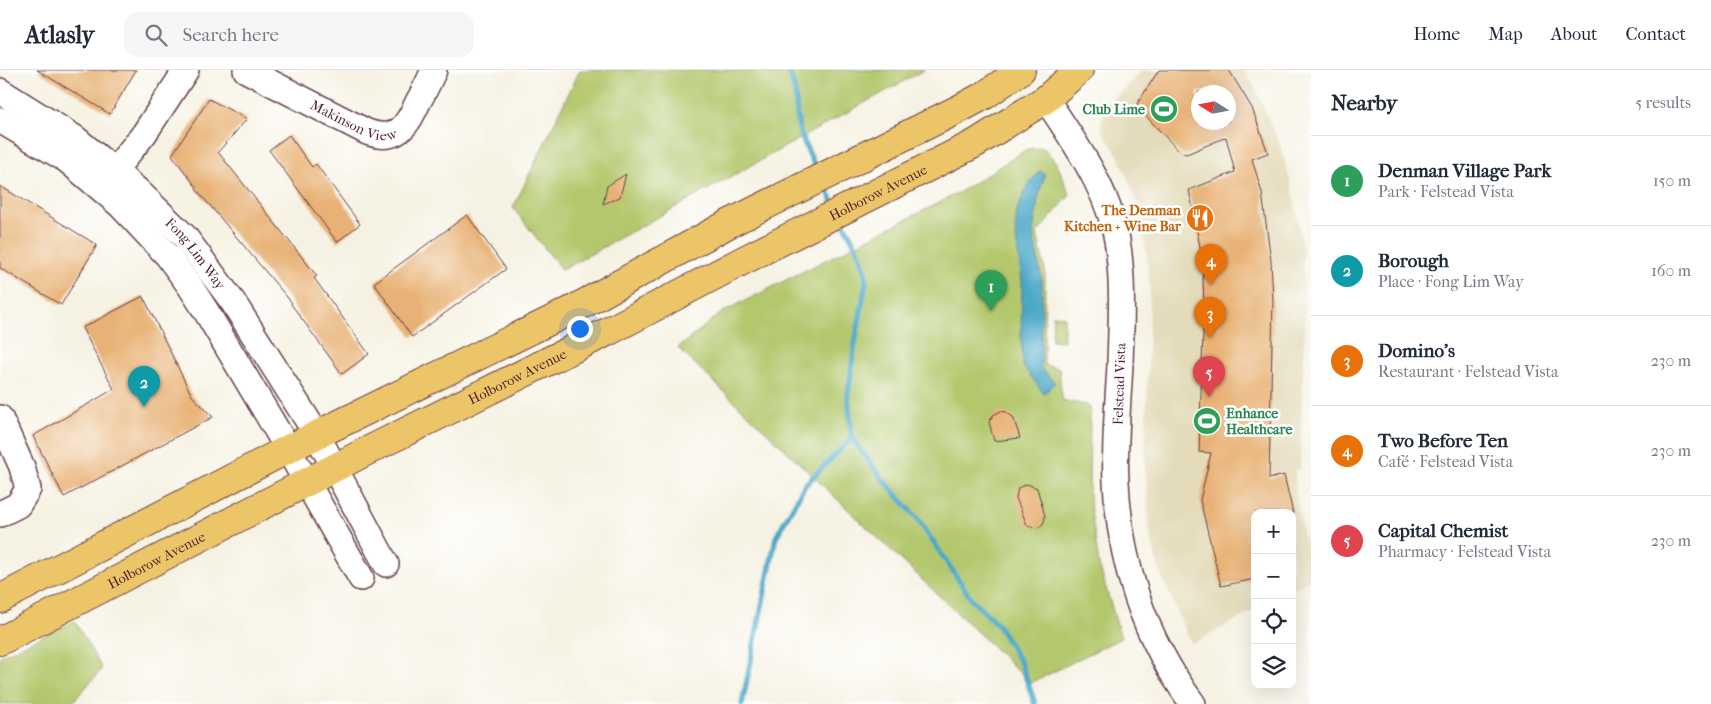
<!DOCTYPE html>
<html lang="en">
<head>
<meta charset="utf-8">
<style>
	:root { --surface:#fff; --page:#f6f6f7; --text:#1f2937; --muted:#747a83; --line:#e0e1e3; --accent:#c8321e }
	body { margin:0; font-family:"IM FELL French Canon",serif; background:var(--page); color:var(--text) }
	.controls { position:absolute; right:15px; bottom:15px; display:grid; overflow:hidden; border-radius:10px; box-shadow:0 5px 20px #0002 }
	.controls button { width:45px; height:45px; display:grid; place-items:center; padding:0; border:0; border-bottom:1px solid var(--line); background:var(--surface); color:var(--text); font:25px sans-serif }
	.compass { position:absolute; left:1191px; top:15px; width:45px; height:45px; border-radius:50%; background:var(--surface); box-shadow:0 5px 20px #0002; rotate:281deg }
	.you { position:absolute; left:579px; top:258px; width:18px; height:18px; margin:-12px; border:4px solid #fff; border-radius:50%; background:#1a73e8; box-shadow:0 0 0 8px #1a73e833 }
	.badge { display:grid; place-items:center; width:32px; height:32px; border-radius:50%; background:var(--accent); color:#fff; font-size:16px; font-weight:700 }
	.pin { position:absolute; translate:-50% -41px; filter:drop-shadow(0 1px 2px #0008) }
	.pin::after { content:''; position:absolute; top:26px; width:18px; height:15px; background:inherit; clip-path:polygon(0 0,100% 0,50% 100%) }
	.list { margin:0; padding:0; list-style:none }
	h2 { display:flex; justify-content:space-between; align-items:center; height:65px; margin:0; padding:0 20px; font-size:21px }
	h2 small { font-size:16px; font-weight:400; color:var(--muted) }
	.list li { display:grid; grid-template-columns:32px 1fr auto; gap:15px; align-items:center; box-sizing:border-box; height:90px; padding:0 20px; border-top:1px solid var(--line) }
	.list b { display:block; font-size:19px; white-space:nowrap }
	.list p { margin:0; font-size:16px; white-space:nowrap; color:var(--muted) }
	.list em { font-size:16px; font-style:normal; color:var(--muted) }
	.icon { flex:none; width:28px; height:28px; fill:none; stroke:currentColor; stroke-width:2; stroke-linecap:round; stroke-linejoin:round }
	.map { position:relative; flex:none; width:1311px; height:634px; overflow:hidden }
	header { display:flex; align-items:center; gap:30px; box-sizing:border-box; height:70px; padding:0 25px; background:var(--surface); border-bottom:1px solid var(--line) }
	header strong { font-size:24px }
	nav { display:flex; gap:28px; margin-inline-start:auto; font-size:18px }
	.search { width:350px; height:45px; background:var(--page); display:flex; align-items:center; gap:12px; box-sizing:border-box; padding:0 18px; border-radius:15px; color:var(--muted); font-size:19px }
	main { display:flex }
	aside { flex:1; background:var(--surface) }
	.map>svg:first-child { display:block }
</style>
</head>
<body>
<header>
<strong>Atlasly</strong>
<div class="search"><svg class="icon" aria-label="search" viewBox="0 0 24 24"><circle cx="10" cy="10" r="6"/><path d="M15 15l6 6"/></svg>Search here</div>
<nav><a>Home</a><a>Map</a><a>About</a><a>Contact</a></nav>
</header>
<main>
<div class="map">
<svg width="1311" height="634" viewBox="0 0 1311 634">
	<rect width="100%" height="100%" fill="#fff"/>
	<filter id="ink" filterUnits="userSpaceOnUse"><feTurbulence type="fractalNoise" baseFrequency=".02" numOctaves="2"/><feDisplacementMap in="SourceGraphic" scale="10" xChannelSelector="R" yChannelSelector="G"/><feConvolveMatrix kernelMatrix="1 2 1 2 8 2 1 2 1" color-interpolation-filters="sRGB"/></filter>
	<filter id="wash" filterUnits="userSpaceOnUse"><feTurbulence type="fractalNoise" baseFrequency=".0096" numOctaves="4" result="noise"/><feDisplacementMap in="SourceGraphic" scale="20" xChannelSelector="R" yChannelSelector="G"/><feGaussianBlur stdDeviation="1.12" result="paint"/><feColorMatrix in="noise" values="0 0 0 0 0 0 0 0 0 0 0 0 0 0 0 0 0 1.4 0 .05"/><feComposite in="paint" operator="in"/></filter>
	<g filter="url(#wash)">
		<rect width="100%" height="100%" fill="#f6f2e3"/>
		<path fill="#e4dbba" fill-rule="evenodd" d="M1143,0H1245L1257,22L1278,70L1293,120L1303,180L1305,241L1300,399L1295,400L1296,424L1303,465L1311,483V509L1292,519V443H1255V540L1192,574L1161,506L1150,465L1145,399L1150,217L1146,181L1136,130L1119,87L1101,58L1104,38ZM1198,22H1228V52H1198Z"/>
		<g fill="#b3c86d" stroke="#7e744c">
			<polygon points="580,0 924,0 562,200 513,138"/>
			<polygon points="1044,78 1057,94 1070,125 1037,163 1045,200 1044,295 1059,298 1062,330 1090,336 1089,427 1099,495 1121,568 1031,613 678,278 721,243 960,122 1027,79"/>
			<polygon points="1053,245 1064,246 1064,271 1052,270"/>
			<polygon points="75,551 102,599 71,634 0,634 0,586"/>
		</g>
		<polygon fill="#49a7c7" stroke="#4a6379" points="1039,101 1045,104 1038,129 1033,163 1042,210 1041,298 1055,313 1044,324 1023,296 1021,267 1022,212 1015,160 1017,141 1026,118"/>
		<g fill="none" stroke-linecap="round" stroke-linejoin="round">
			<g stroke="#49a7c7" stroke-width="5.5">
				<path d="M787,0C798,16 795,39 799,58C803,73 811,87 818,102"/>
				<polyline points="824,114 835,135"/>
				<polyline points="841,148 859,182 865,200 866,213 855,273 848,326 852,368 880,406 918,449 972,530 997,554 1021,593 1035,634"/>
				<polyline points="742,634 776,467 805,415 852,368"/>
			</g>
		</g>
		<g id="blocks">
			<g fill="#e8b276" fill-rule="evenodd">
				<polygon points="37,0 136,0 110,44"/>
				<path d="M1159,0H1229L1252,38L1268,83L1252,89L1262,123L1271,191L1273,230L1269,409L1284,405L1293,443H1255V509L1221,516L1200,430L1211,383L1199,382L1204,235L1202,187L1189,120L1235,102L1226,67L1187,84L1180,82L1140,40L1137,34ZM1198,22H1228V52H1198Z"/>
				<polygon points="209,29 247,49 218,82 317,206 314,208 369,284 342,304 291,234 292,233 196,119 197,118 172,85"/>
				<polygon points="289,65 312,97 316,94 360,154 337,172 269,80"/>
				<polygon points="626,104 620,127 603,134 607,116"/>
				<polygon points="0,116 97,175 61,235 0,198"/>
				<polygon points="467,145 506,199 412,267 374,213"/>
				<polygon points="143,226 192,326 213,347 64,427 33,366 114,319 82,258"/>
				<polygon points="1001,341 1006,342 1013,347 1020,368 994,371 989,352 993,345"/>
				<polygon points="1027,414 1037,418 1045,446 1044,452 1041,456 1036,458 1027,455 1016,428 1018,418"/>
			</g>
		</g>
	</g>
	<g filter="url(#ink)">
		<use href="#blocks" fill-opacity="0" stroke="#643f47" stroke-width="1"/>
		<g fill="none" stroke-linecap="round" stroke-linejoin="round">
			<defs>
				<g id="minor">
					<path id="s1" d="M246,0L367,62C397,73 407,56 418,32C424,22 429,11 434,0"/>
					<path id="s2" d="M0,21L75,68L137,120L185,167L233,232L317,365L386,494"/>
					<path d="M1046,29C1074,71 1108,119 1117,170C1124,212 1121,253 1120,295C1118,334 1114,374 1116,412C1120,495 1144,567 1193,634"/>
					<polyline points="0,50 67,90 120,135 168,186 190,216 206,241 288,379 361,508"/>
					<polyline points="114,101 144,64 186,0"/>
					<polyline points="0,348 22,397 28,419 18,435 0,444"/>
				</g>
				<g id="major">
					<polyline points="0,529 288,379 574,239 730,153 959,39 985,25 1021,0"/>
					<path id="s3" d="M0,571L369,380L609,261L744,190L976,73L1046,29L1079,0"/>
				</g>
			</defs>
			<use href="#minor" stroke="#643f47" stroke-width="28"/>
			<use href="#major" stroke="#643f47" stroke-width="30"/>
			<use href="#minor" stroke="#fff" stroke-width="25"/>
			<use href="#major" stroke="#edc569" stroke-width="28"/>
		</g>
	</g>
	<defs>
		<symbol id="stadium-disc" viewBox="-11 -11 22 22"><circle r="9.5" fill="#2e9e5b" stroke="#fff"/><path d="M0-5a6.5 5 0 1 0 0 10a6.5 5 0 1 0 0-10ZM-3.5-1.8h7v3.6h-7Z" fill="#fff"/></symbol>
		<symbol id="restaurant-disc" viewBox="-11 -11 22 22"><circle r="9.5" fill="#e8710a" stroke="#fff"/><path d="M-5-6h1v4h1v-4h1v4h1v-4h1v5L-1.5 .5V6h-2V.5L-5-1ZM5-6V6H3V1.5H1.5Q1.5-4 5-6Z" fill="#fff"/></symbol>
	</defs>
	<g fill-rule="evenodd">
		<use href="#stadium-disc" x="1148" y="23" width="32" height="32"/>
		<use href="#restaurant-disc" x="1184" y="132" width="32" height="32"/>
		<use href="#stadium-disc" x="1191" y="335" width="32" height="32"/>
	</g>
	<g text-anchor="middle" stroke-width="5" stroke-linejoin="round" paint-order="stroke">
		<g font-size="14" font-weight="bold" fill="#27864d" stroke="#fff" text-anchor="end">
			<text x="1145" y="44">Club Lime</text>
			<text x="1226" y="348" text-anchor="start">Enhance<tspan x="1226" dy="16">Healthcare</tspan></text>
		</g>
		<g font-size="14" fill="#4a1f2b" stroke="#fff">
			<text dy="5" stroke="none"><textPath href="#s1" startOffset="120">Makinson View</textPath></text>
			<text dy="5" stroke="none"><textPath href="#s3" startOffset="986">Holborow Avenue</textPath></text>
			<text dy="5" stroke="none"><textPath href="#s2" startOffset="256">Fong Lim Way</textPath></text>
			<text dy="5" stroke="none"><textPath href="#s3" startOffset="581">Holborow Avenue</textPath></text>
			<text transform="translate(1119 314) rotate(-88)" y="5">Felstead Vista</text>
			<text dy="5" stroke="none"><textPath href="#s3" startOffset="176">Holborow Avenue</textPath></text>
		</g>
		<g font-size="14" font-weight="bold" fill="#c56008" stroke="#fff" text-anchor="end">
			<text x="1181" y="145">The Denman<tspan x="1181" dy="16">Kitchen + Wine Bar</tspan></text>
		</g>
	</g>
</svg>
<div class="controls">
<button>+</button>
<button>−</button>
<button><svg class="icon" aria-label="locate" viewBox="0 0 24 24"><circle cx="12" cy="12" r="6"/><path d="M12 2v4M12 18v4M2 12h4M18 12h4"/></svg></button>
<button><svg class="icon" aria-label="layers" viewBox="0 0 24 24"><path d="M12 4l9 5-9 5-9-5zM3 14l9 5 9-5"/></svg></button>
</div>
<svg class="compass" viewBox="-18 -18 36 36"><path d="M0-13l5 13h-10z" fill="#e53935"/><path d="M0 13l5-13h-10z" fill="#747a83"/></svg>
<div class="you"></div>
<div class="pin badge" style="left:991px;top:241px;background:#2e9e5b">1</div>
<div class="pin badge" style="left:144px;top:337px;background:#0f9aa8">2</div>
<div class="pin badge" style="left:1210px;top:268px;background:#e8710a">3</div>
<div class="pin badge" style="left:1211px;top:215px;background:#e8710a">4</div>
<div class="pin badge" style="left:1209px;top:327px;background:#e0444e">5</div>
</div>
<aside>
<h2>Nearby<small>5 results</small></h2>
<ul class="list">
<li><span class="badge" style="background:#2e9e5b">1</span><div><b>Denman Village Park</b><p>Park · Felstead Vista</p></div><em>150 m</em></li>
<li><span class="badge" style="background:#0f9aa8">2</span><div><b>Borough</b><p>Place · Fong Lim Way</p></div><em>160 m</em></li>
<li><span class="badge" style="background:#e8710a">3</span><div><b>Domino's</b><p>Restaurant · Felstead Vista</p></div><em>230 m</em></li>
<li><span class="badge" style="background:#e8710a">4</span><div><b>Two Before Ten</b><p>Café · Felstead Vista</p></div><em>230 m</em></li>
<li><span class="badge" style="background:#e0444e">5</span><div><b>Capital Chemist</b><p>Pharmacy · Felstead Vista</p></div><em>230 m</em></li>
</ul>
</aside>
</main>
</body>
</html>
